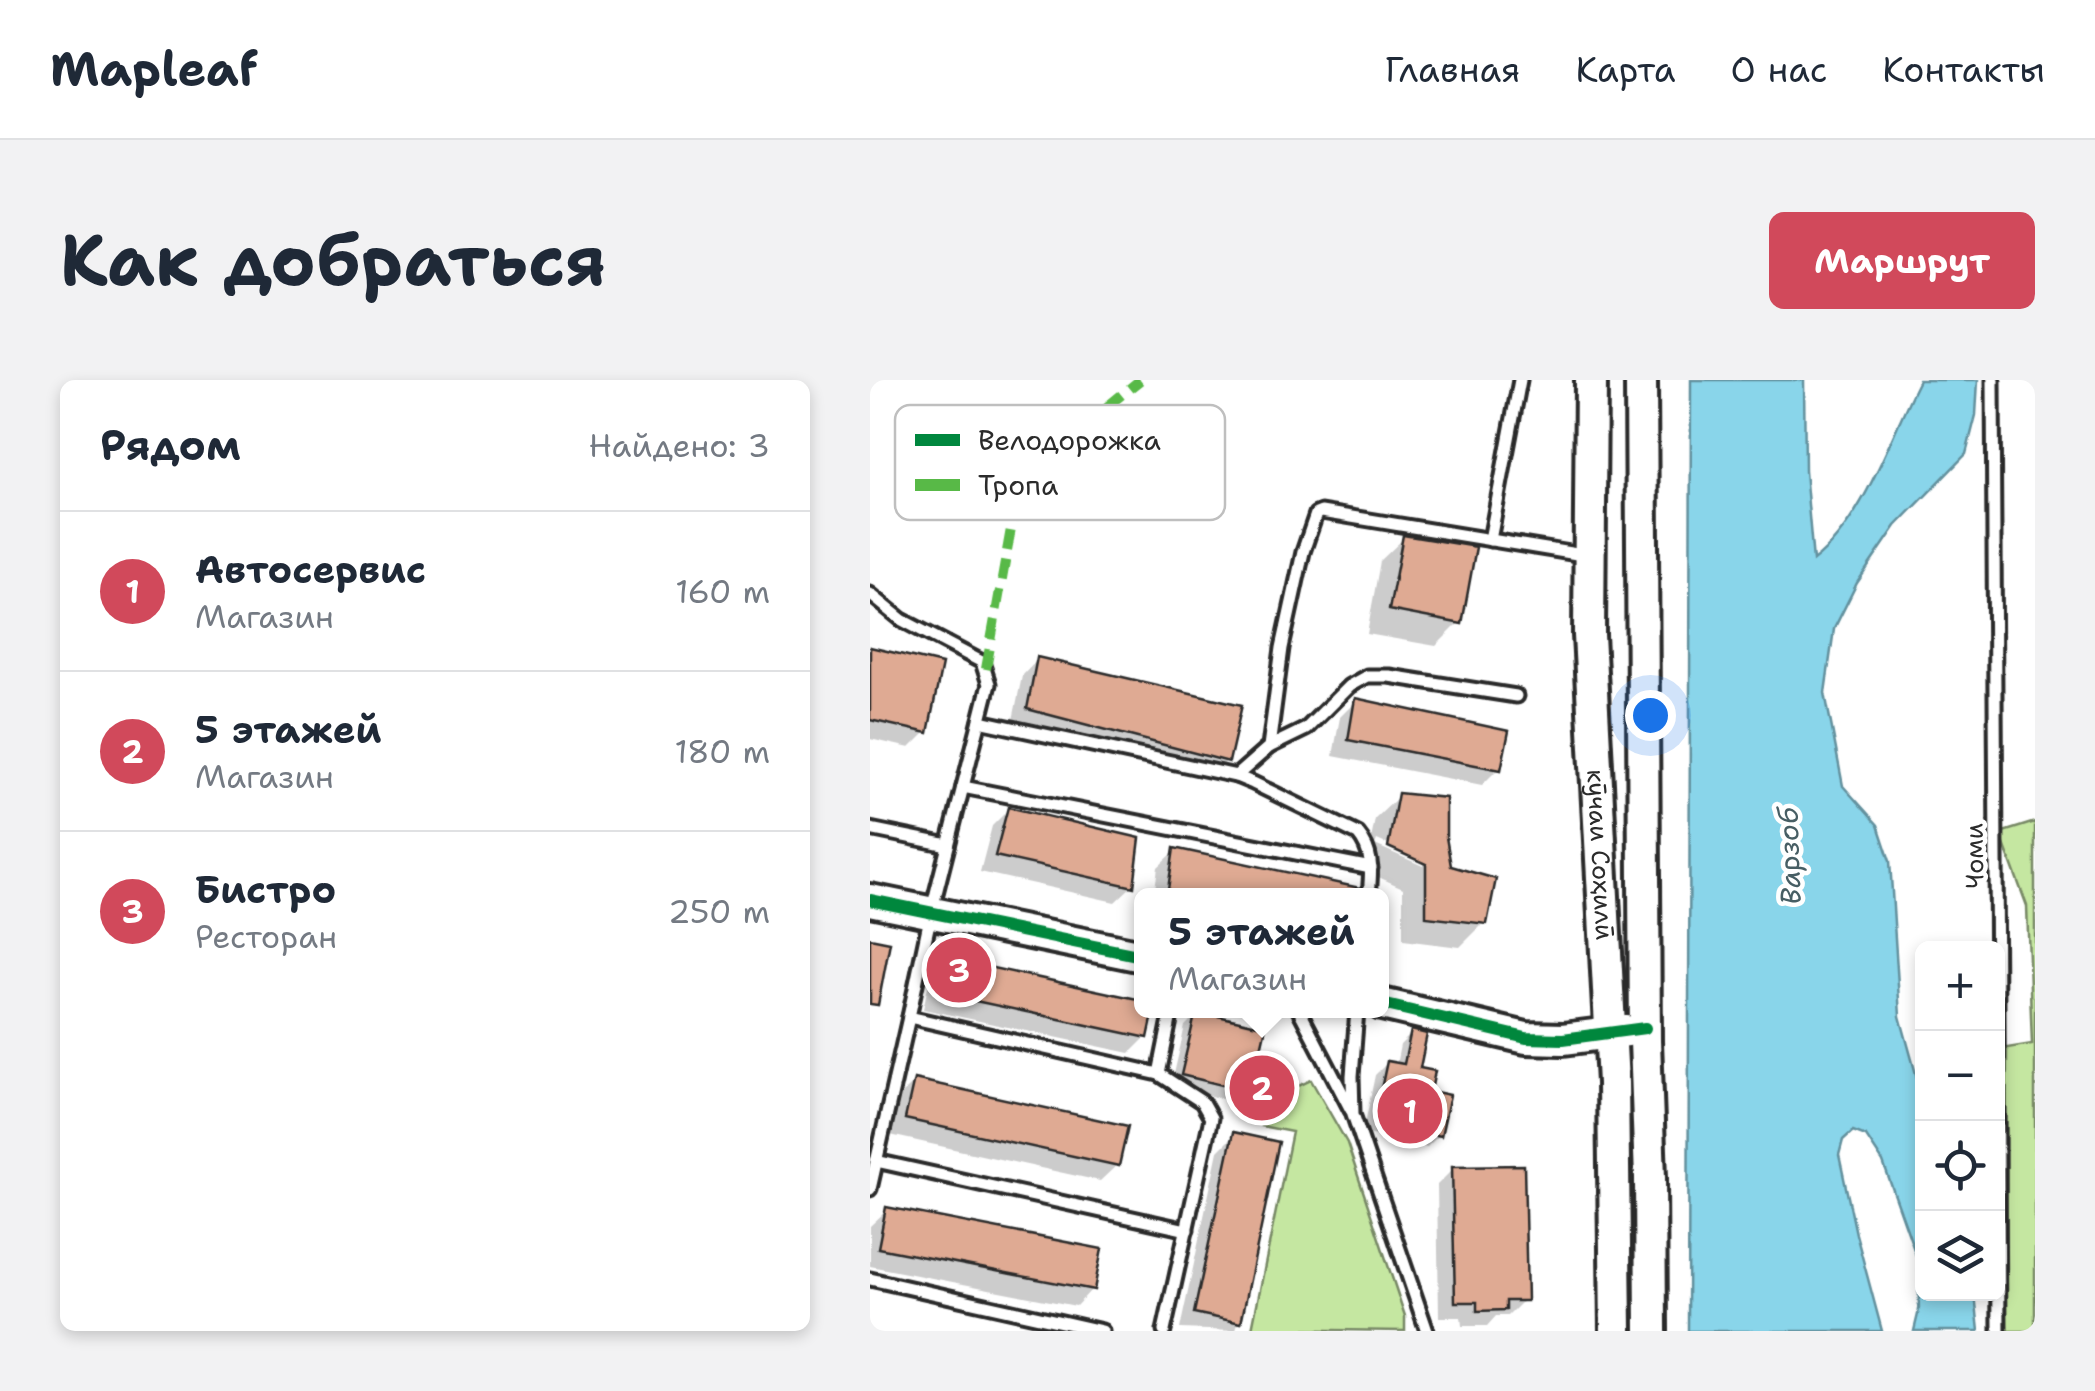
<!DOCTYPE html>
<html lang="ru">
<head>
<meta charset="utf-8">
<style>
	:root { --surface:#fff; --page:#f2f2f3; --text:#1f2937; --muted:#747a83; --line:#e0e1e3; --accent:#d1495b }
	body { margin:0; font-family:"Shantell Sans",sans-serif; background:var(--page); color:var(--text) }
	.controls { position:absolute; right:30px; bottom:30px; display:grid; overflow:hidden; border-radius:15px; box-shadow:0 5px 15px #0003 }
	.controls button { width:90px; height:90px; display:grid; place-items:center; padding:0; border:0; border-bottom:2px solid var(--line); background:var(--surface); color:var(--text); font:50px sans-serif }
	.you { position:absolute; left:780px; top:335px; width:35px; height:35px; margin:-25px; border:8px solid #fff; border-radius:50%; background:#1a73e8; box-shadow:0 0 0 15px #1a73e833 }
	.badge { display:grid; place-items:center; width:65px; height:65px; border-radius:50%; background:var(--accent); color:#fff; font-size:32px; font-weight:700 }
	.pin { position:absolute; translate:-50% -50%; border:5px solid #fff; box-shadow:0 2px 10px #0006 }
	.popup { position:absolute; left:264px; top:508px; width:255px; height:130px; box-sizing:border-box; display:grid; place-content:center; border-radius:15px; background:var(--surface); filter:drop-shadow(0 2px 8px #0005); font-size:32px; white-space:nowrap; color:var(--muted) }
	.popup b { font-size:38px; color:var(--text) }
	.popup::after { content:''; position:absolute; left:50%; top:100%; margin-left:-20px; border:20px solid transparent; border-top-color:var(--surface) }
	.list { margin:0; padding:0; list-style:none }
	h2 { display:flex; justify-content:space-between; align-items:center; height:130px; margin:0; padding:0 40px; font-size:42px }
	h2 small { font-size:32px; font-weight:400; color:var(--muted) }
	.list li { display:grid; grid-template-columns:65px 1fr auto; gap:30px; align-items:center; box-sizing:border-box; height:160px; padding:0 40px; border-top:2px solid var(--line) }
	.list b { display:block; font-size:38px; white-space:nowrap }
	.list p { margin:0; font-size:32px; white-space:nowrap; color:var(--muted) }
	.list em { font-size:32px; font-style:normal; color:var(--muted) }
	.icon { flex:none; width:55px; height:55px; fill:none; stroke:currentColor; stroke-width:2; stroke-linecap:round; stroke-linejoin:round }
	.map { position:relative; flex:none; width:1165px; height:951px; overflow:hidden; border-radius:15px }
	header { display:flex; align-items:center; gap:60px; box-sizing:border-box; height:140px; padding:0 50px; background:var(--surface); border-bottom:2px solid var(--line) }
	header strong { font-size:48px }
	nav { display:flex; gap:55px; margin-inline-start:auto; font-size:35px }
	.intro { display:flex; align-items:center; justify-content:space-between; box-sizing:border-box; height:240px; padding:0 60px }
	h1 { margin:0; font-size:70px }
	.button { padding:25px 45px; border-radius:15px; background:var(--accent); color:#fff; font-size:35px; font-weight:700 }
	main { display:flex; gap:60px; padding:0 60px }
	aside { flex:1; background:var(--surface); border-radius:15px; box-shadow:0 5px 15px #0003 }
	.map>svg:first-child { display:block }
</style>
</head>
<body>
<header>
<strong>Mapleaf</strong>
<nav><a>Главная</a><a>Карта</a><a>О нас</a><a>Контакты</a></nav>
</header>
<div class="intro"><h1>Как добраться</h1><a class="button">Маршрут</a></div>
<main>
<aside>
<h2>Рядом<small>Найдено: 3</small></h2>
<ul class="list">
<li><span class="badge">1</span><div><b>Автосервис</b><p>Магазин</p></div><em>160 m</em></li>
<li><span class="badge">2</span><div><b>5 этажей</b><p>Магазин</p></div><em>180 m</em></li>
<li><span class="badge">3</span><div><b>Бистро</b><p>Ресторан</p></div><em>250 m</em></li>
</ul>
</aside>
<div class="map">
<svg width="1165" height="951" viewBox="0 0 1165 951">
	<rect width="100%" height="100%" fill="#fff"/>
	<filter id="ink" filterUnits="userSpaceOnUse"><feTurbulence type="fractalNoise" baseFrequency=".01" numOctaves="2"/><feDisplacementMap in="SourceGraphic" scale="20" xChannelSelector="R" yChannelSelector="G"/><feConvolveMatrix kernelMatrix="1 2 1 2 8 2 1 2 1" color-interpolation-filters="sRGB"/></filter>
	<g filter="url(#ink)">
		<g fill="#c5e7a1" stroke="#788966" stroke-width="2.5">
			<polygon points="1165,442 1165,951 1136,951 1137,668 1162,664 1157,526 1130,453"/>
			<polygon points="441,700 477,763 535,936 535,951 382,949 422,752 391,746 396,721"/>
		</g>
		<path fill="#89d5ea" stroke="#63919e" stroke-width="2.5" d="M821,0H934L935,91L943,181C995,140 1019,58 1049,0H1108L1106,35L1096,74L1026,146L987,203L964,249L955,313L973,406L1008,445L1020,481L1030,636L1052,716V914H1105L1109,951H1044L1049,930L1048,881L1013,782L996,756L983,751L973,760L969,775L986,854L1012,951H818Z"/>
		<g fill="#0003" fill-rule="evenodd">
			<polygon points="534,158 590,242 566,266 497,254 510,181"/>
			<polygon points="0,270 56,352 40,368 0,359"/>
			<polygon points="168,279 357,381 340,397 142,345 152,296"/>
			<polygon points="486,321 629,388 612,405 463,376 470,337"/>
			<path d="M529,416L574,458L579,488L614,543L590,567L533,560V508L495,491L505,439ZM507,460L553,480V486L505,465Z"/>
			<polygon points="138,430 262,506 245,522 110,492 122,446"/>
			<polygon points="305,471 486,516 284,516 288,487"/>
			<polygon points="76,581 272,623 276,657 260,673 53,629 60,597"/>
			<polygon points="327,634 379,710 367,722 301,707 315,646"/>
			<polygon points="542,653 547,690 558,713 569,755 557,767 493,753 505,695 517,683 526,685 530,665"/>
			<polygon points="44,702 247,785 230,801 20,755 28,718"/>
			<polygon points="364,755 406,764 366,951 310,949 348,771"/>
			<polygon points="583,789 654,920 638,936 626,936 617,946 592,946 591,937 569,937 567,805"/>
			<polygon points="17,830 222,909 206,926 0,886 0,846"/>
		</g>
		<g fill="#dfaa93" stroke="#2b2b2b" stroke-width="2.5">
			<polygon points="533,155 606,167 592,244 519,230"/>
			<polygon points="0,267 72,284 58,353 0,340"/>
			<polygon points="167,277 372,325 359,382 157,329"/>
			<polygon points="485,318 639,351 631,390 478,360"/>
			<polygon points="528,413 576,418 576,457 581,486 626,499 617,544 556,537 556,484 518,467"/>
			<polygon points="138,427 270,458 264,507 125,476"/>
			<polygon points="304,468 490,508 490,516 297,516"/>
			<polygon points="0,558 20,562 8,625 0,624"/>
			<polygon points="76,578 272,620 272,630 284,630 278,658 68,613"/>
			<polygon points="326,631 396,647 381,712 311,695"/>
			<polygon points="541,650 557,654 550,688 565,691 561,711 580,715 571,756 504,742 517,681 534,684"/>
			<polygon points="44,699 258,746 249,786 35,739"/>
			<polygon points="363,752 409,762 371,943 324,933"/>
			<polygon points="654,785 657,921 636,921 636,930 607,931 607,922 585,922 582,786"/>
			<polygon points="16,827 232,869 224,910 8,868"/>
		</g>
		<g fill="none" stroke-linecap="round" stroke-linejoin="round">
			<defs>
				<g id="lane">
					<polyline points="1123,0 1129,951"/>
					<polyline points="620,160 650,0"/>
					<polyline points="0,214 32,240 112,282 119,304 61,533 39,637 289,694 332,722 341,738 294,951"/>
					<path d="M110,341L366,396L383,403L488,454C504,473 501,492 499,516"/>
					<polyline points="399,367 436,349 479,306 497,296 519,296 646,316"/>
					<polyline points="366,396 399,367 412,268 433,172 446,134 451,132 719,176"/>
					<polyline points="93,407 501,488"/>
					<polyline points="0,449 78,465"/>
					<polyline points="429,630 481,730"/>
					<polyline points="487,630 482,696 483,734 557,951"/>
					<polyline points="289,694 302,630"/>
					<polyline points="6,781 317,850"/>
					<polyline points="0,809 39,637"/>
					<polyline points="0,899 232,951"/>
				</g>
				<g id="secondary">
					<path id="s1" d="M721,0L719,255L743,703L746,951"/>
					<polyline points="771,0 775,661 780,798 781,951"/>
					<polyline points="0,520 272,576"/>
					<polyline points="512,624 656,658 693,659 757,651"/>
				</g>
			</defs>
			<use href="#lane" stroke="#2b2b2b" stroke-width="19"/>
			<use href="#secondary" stroke="#2b2b2b" stroke-width="38"/>
			<use href="#lane" stroke="#fff" stroke-width="11"/>
			<use href="#secondary" stroke="#fff" stroke-width="30"/>
			<polyline stroke="#58b947" stroke-width="10" stroke-dasharray="20 10" stroke-linecap="butt" points="116,289 144,132 192,63 270,0"/>
			<defs>
				<g id="cycleway">
					<polyline points="0,520 272,576"/>
					<polyline points="512,624 656,658 693,659 775,648"/>
				</g>
			</defs>
			<use href="#cycleway" stroke="#fff" stroke-width="19"/>
			<use href="#cycleway" stroke="#00873e" stroke-width="12"/>
		</g>
	</g>
	<g text-anchor="middle" stroke-width="9" stroke-linejoin="round" paint-order="stroke">
		<g font-size="25" fill="#2b2b2b" stroke="#fff">
			<text dy="9" stroke="none"><textPath href="#s1" startOffset="475">кӯчаи Соҳилӣ</textPath></text>
			<text transform="translate(1104 476) rotate(-91)" y="9">Чоми</text>
		</g>
		<g font-size="28" font-style="italic" fill="#475e64" stroke="#fff">
			<text transform="translate(919 476) rotate(-92)" y="10">Варзоб</text>
		</g>
	</g>
	<rect x="25" y="25" width="330" height="115" rx="15" fill="#fff" stroke="#bfbfbf" stroke-width="2.5"/>
	<rect x="45" y="54" width="45" height="12" fill="#00873e"/>
	<rect x="45" y="99" width="45" height="12" fill="#58b947"/>
	<g font-size="28" fill="#2b2b2b">
		<text x="108" y="70">Велодорожка</text>
		<text x="108" y="115">Тропа</text>
	</g>
</svg>
<div class="controls">
<button>+</button>
<button>−</button>
<button><svg class="icon" aria-label="locate" viewBox="0 0 24 24"><circle cx="12" cy="12" r="6"/><path d="M12 2v4M12 18v4M2 12h4M18 12h4"/></svg></button>
<button><svg class="icon" aria-label="layers" viewBox="0 0 24 24"><path d="M12 4l9 5-9 5-9-5zM3 14l9 5 9-5"/></svg></button>
</div>
<div class="you"></div>
<div class="pin badge" style="left:540px;top:731px">1</div>
<div class="pin badge" style="left:392px;top:708px">2</div>
<div class="popup"><b>5 этажей</b>Магазин</div>
<div class="pin badge" style="left:89px;top:590px">3</div>
</div>
</main>
</body>
</html>
